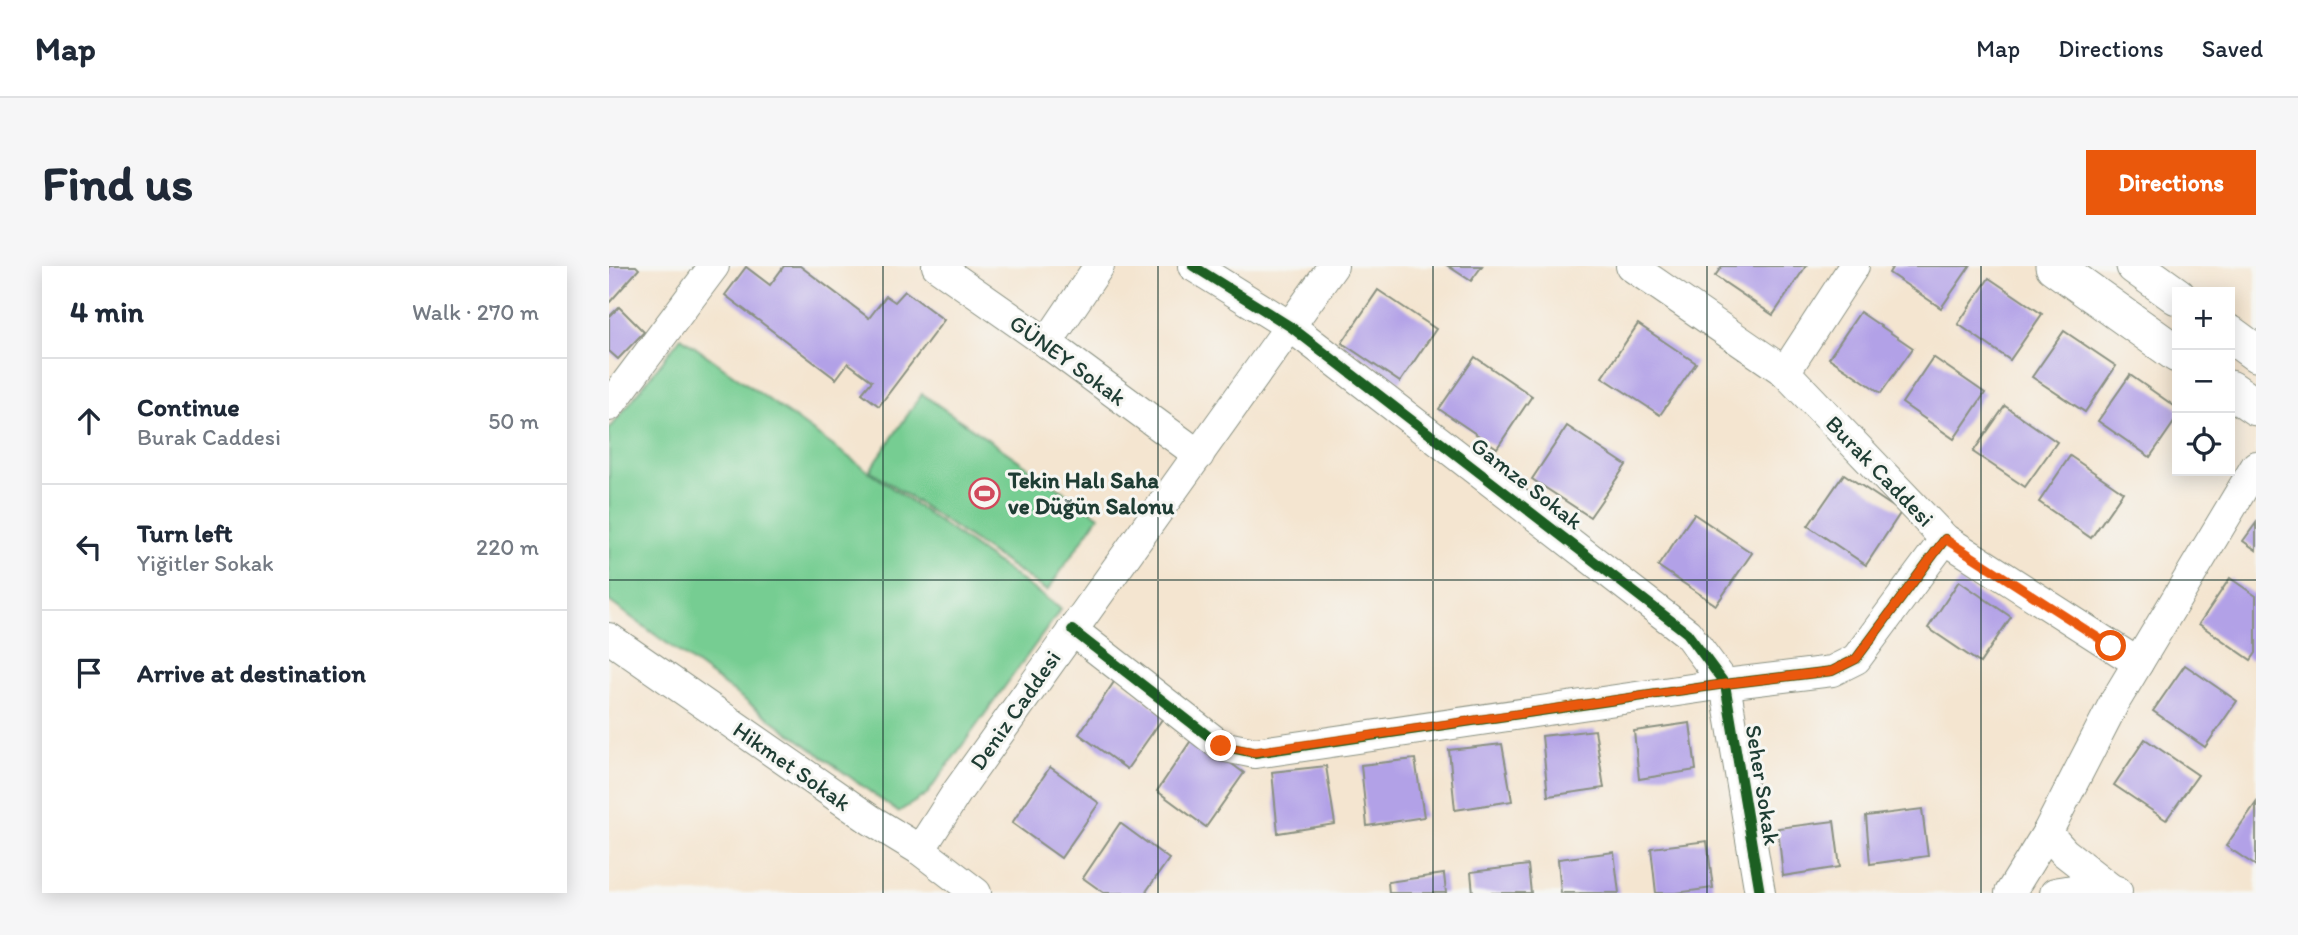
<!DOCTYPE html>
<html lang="en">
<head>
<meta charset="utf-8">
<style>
	:root { --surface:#fff; --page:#f6f6f7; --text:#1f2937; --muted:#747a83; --line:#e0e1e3; --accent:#ea580c }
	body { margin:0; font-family:Itim,sans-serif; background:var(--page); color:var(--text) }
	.controls { position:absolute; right:21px; top:21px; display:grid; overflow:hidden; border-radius:0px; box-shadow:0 4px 18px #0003 }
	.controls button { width:63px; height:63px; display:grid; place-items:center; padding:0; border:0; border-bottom:2px solid var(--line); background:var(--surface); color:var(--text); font:35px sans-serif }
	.stop { position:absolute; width:21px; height:21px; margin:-16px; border:5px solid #ea580c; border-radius:50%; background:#fff }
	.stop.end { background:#ea580c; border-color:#fff; box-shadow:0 2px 7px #0008 }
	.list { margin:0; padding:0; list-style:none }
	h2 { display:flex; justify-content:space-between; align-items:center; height:91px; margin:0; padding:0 28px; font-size:30px }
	h2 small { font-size:23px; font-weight:400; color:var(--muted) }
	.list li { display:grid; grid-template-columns:46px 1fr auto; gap:21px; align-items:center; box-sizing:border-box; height:126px; padding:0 28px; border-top:2px solid var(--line) }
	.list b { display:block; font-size:26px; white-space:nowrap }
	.list p { margin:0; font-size:23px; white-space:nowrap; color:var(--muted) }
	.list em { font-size:23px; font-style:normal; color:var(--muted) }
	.icon { flex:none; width:38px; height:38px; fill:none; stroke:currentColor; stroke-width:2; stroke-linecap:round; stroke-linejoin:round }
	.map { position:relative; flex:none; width:1647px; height:627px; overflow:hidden; border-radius:0px }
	header { display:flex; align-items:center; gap:42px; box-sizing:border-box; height:98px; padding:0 35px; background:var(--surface); border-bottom:2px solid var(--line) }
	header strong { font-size:33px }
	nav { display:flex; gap:38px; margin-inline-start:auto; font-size:24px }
	.intro { display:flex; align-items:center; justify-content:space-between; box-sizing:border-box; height:168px; padding:0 42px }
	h1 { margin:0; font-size:49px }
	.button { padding:18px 32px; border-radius:0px; background:var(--accent); color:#fff; font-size:24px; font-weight:700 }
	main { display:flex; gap:42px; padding:0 42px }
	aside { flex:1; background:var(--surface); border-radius:0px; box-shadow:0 4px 18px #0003 }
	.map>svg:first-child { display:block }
</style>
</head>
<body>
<header>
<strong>Map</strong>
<nav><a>Map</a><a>Directions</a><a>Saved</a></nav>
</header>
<div class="intro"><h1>Find us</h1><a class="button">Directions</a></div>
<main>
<aside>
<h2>4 min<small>Walk · 270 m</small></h2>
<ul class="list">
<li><svg class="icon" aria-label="ahead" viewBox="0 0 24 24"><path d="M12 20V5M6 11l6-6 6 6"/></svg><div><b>Continue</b><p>Burak Caddesi</p></div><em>50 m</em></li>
<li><svg class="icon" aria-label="left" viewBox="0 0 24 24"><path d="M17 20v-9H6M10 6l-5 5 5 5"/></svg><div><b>Turn left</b><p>Yiğitler Sokak</p></div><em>220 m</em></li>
<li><svg class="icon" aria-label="arrive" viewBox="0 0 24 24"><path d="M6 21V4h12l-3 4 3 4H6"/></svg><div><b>Arrive at destination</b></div></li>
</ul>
</aside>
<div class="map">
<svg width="1647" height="627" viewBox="0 0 1647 627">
	<rect width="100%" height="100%" fill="#f6f6f2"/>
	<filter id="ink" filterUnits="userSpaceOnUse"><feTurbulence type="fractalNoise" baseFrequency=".0143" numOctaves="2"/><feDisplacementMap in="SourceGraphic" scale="14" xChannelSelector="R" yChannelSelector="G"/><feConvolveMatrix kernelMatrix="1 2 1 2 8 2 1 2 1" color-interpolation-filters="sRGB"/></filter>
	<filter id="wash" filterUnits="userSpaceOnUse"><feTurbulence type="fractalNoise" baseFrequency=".00686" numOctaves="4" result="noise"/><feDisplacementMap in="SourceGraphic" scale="28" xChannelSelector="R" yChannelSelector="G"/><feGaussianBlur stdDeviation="1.57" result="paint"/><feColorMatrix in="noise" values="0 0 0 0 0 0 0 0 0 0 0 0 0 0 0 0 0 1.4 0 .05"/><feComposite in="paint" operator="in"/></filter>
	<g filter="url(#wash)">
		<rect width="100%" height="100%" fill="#f4e5d0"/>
		<g fill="#76cd92" stroke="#4a8563" stroke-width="2">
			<polygon points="72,71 452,343 318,528 289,546 0,335 0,164"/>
			<polygon points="313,128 490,250 438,325 261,204"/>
		</g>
		<g id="blocks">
			<g fill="#b2a1e7">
				<polygon points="0,0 27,0 30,3 0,37"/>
				<polygon points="175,0 191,0 260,52 277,30 286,36 296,25 335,54 270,140 253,127 263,115 239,97 227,113 116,29 137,1 161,19"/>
				<polygon points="839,0 873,0 862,15"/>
				<polygon points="1113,0 1197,0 1164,49 1106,10"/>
				<polygon points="1284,0 1361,0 1332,42 1280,7"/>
				<polygon points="1380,12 1433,48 1401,94 1349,58"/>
				<polygon points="769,24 827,63 791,116 733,77"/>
				<polygon points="10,41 35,66 9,93 0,85 0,51"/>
				<polygon points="1251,46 1304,82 1272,127 1220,92"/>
				<polygon points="1029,58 1087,97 1051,149 993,111"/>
				<polygon points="1455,65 1507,100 1476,146 1423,111"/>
				<polygon points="866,91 923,130 888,182 830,143"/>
				<polygon points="1324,91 1376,127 1345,173 1293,137"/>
				<polygon points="1521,109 1568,142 1568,152 1541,191 1489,155"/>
				<polygon points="1396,140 1448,176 1416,221 1364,186"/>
				<polygon points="958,160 1017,199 981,251 923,213"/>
				<polygon points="1461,190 1514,226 1482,272 1430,236"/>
				<polygon points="1235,208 1292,246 1257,299 1199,260"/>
				<polygon points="1085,248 1143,287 1107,339 1049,300"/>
				<polygon points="1647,257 1647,284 1634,275"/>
				<polygon points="1621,312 1647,330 1647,387 1642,394 1590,358"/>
				<polygon points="1350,315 1402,351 1371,397 1319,362"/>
				<polygon points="1576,399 1628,435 1596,481 1544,445"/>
				<polygon points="507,413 556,449 518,503 470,468"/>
				<polygon points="1081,457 1087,504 1030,513 1025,465"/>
				<polygon points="986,464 995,522 939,530 933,470"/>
				<polygon points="585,470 635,507 597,561 548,525"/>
				<polygon points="1536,473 1589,509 1557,554 1505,519"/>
				<polygon points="893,478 903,535 846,544 840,484"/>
				<polygon points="806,493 815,551 758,560 752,499"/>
				<polygon points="717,500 726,558 669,567 663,506"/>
				<polygon points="441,501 490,537 452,592 403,557"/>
				<polygon points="1647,537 1647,600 1617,580"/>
				<polygon points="1313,543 1319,590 1261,598 1257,550"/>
				<polygon points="1225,555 1231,601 1174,610 1169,562"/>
				<polygon points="511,557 560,593 536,627 495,627 474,612"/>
				<polygon points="1098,575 1104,622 1067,627 1047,627 1042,582"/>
				<polygon points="1005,586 1010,627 952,627 949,593"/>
				<polygon points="919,599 922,627 864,627 862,606"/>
				<polygon points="835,608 837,627 780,627 779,616"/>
			</g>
		</g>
	</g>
	<g filter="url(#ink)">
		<use href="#blocks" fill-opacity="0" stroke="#8a9182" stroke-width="2"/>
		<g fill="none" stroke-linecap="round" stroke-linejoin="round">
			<defs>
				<g id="minor">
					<polyline points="328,0 438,77 590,189"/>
					<polyline points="584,0 682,61 1078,367 1116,418 1151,627"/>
					<polyline points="1022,0 1176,106 1336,273 1529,397"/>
					<polyline points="438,77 490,0"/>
					<polyline points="1176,106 1245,0"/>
					<polyline points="0,140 105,0"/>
					<polyline points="463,364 612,480 646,487 1116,418 1223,405 1247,393 1336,273"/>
					<polyline points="0,372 262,554 311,584 367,627"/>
					<polyline points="1438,567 1455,586 1501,622"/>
					<polyline points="311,584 348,526 724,0"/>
					<polyline points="1401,627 1438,567 1505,437 1647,200"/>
					<path d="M1446,627C1465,624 1489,618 1508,625"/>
				</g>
				<g id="major">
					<polyline points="1445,0 1568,88"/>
					<polyline points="1526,0 1568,30"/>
					<polyline points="1621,68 1647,87"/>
					<polyline points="1621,123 1647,141"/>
				</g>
			</defs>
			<use href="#minor" stroke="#8a9182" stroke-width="32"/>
			<use href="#major" stroke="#8a9182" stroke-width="39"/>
			<use href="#minor" stroke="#fff" stroke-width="30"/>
			<use href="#major" stroke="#fff" stroke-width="37"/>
			<defs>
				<g id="cycleway">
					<polyline points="584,0 682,61 1078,367 1116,418 1151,627"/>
					<polyline points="463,364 612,480 646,487 1116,418 1223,405 1247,393 1336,273"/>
				</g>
			</defs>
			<use href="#cycleway" stroke="#f6f6f2" stroke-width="15"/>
			<use href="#cycleway" stroke="#1b5e20" stroke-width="10"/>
		</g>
	</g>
	<g fill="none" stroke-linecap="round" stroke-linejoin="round" filter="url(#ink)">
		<polyline stroke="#ea580c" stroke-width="9" points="612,480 646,486 1116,418 1223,405 1247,393 1336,273 1502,380"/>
	</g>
	<path fill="none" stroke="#1f3d34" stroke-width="2" stroke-opacity="0.55" d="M274,0V627M549,0V627M824,0V627M1098,0V627M1372,0V627M0,314H1647"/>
	<defs>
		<symbol id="stadium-ring" viewBox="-11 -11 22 22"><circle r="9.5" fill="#f6f6f2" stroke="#d1495b" stroke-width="1.5"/><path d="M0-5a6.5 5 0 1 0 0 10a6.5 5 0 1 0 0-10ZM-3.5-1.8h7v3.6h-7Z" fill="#d1495b"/></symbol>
	</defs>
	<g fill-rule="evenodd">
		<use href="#stadium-ring" x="358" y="210" width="35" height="35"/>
	</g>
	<g text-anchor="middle" stroke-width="6" stroke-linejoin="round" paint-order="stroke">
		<g font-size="23" fill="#1f3d34" stroke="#f6f6f2">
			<text transform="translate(459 94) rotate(36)" y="8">GÜNEY Sokak</text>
			<text transform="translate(1271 205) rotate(46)" y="8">Burak Caddesi</text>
			<text transform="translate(918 217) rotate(38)" y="8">Gamze Sokak</text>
			<text transform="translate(406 444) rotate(-55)" y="8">Deniz Caddesi</text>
			<text transform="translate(183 500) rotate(35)" y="8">Hikmet Sokak</text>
			<text transform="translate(1154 519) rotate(81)" y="8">Seher Sokak</text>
		</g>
		<g font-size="23" font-weight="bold" fill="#1f3d34" stroke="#f6f6f2" text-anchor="start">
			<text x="399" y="222">Tekin Halı Saha<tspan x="399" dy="26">ve Düğün Salonu</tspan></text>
		</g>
	</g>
</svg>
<div class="controls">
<button>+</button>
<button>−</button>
<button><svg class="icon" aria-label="locate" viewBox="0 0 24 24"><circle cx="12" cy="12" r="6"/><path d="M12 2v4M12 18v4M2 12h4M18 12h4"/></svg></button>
</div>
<div class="stop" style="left:1502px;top:380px"></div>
<div class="stop end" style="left:612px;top:480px"></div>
</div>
</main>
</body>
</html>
